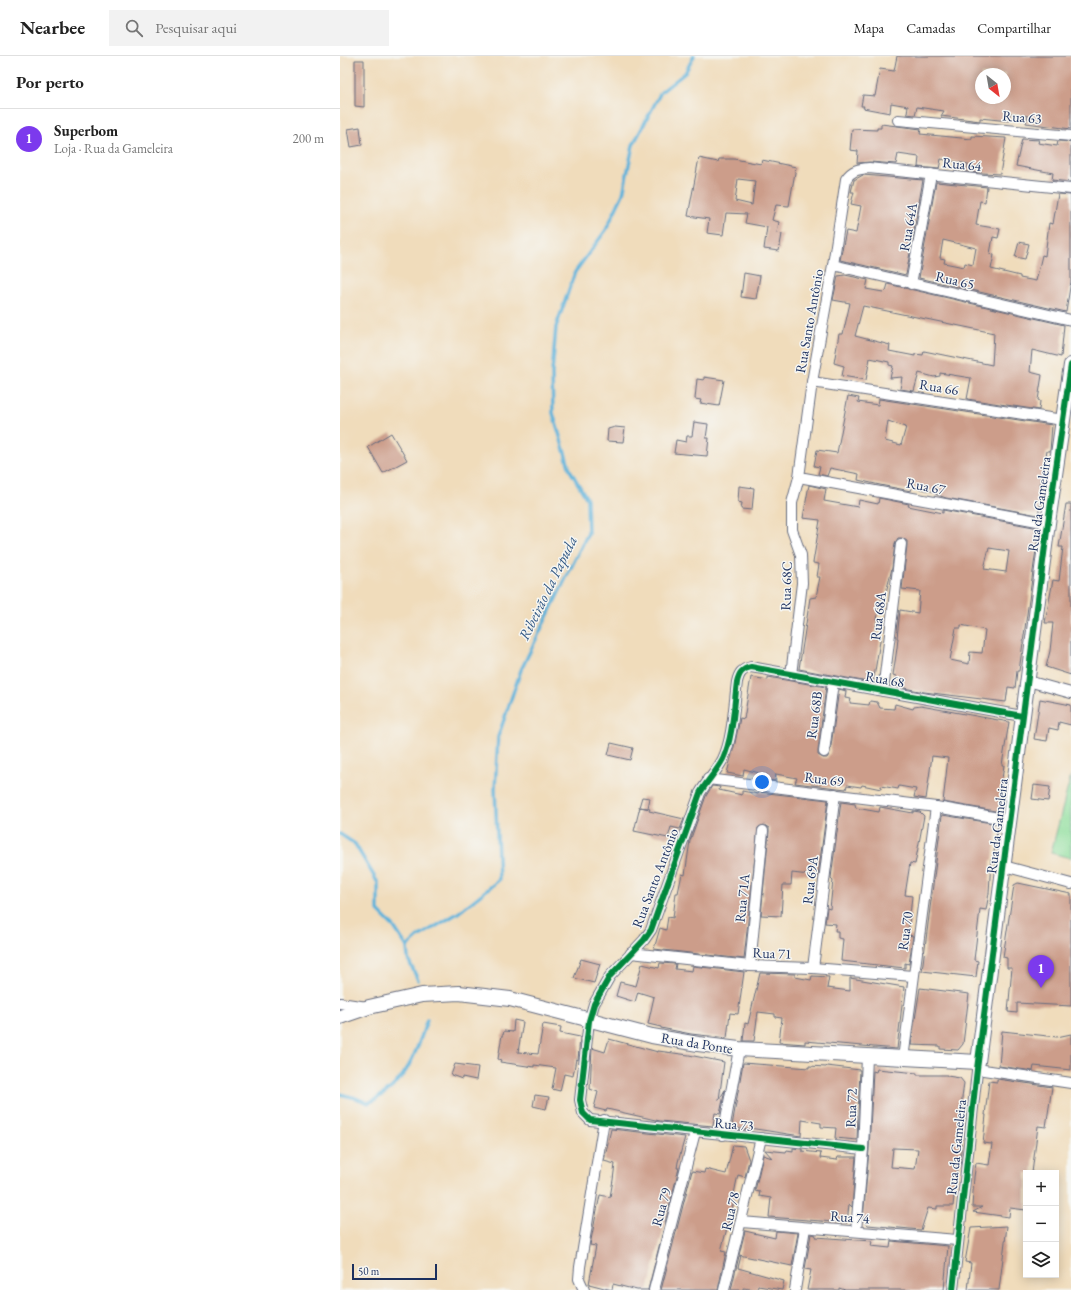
<!DOCTYPE html>
<html lang="pt">
<head>
<meta charset="utf-8">
<style>
	:root { --surface:#fff; --page:#f2f2f2; --text:#222; --muted:#767676; --line:#e0e0e0; --accent:#7c3aed }
	body { margin:0; font-family:"EB Garamond",serif; background:var(--page); color:var(--text) }
	.controls { position:absolute; right:12px; bottom:12px; display:grid; overflow:hidden; border-radius:0px; box-shadow:0 2px 10px #0003 }
	.controls button { width:36px; height:36px; display:grid; place-items:center; padding:0; border:0; border-bottom:1px solid var(--line); background:var(--surface); color:var(--text); font:20px sans-serif }
	.compass { position:absolute; left:635px; top:12px; width:36px; height:36px; border-radius:50%; background:var(--surface); box-shadow:0 2px 10px #0003; rotate:149deg }
	.scale { position:absolute; left:12px; bottom:10px; width:85px; box-sizing:border-box; padding-left:4px; border:2px solid #1b2f5e; border-top:0; font-size:11px; line-height:14px; white-space:nowrap; color:#1b2f5e; -webkit-text-stroke:3px #f6f6f2; paint-order:stroke }
	.you { position:absolute; left:422px; top:726px; width:14px; height:14px; margin:-10px; border:3px solid #fff; border-radius:50%; background:#1a73e8; box-shadow:0 0 0 6px #1a73e833 }
	.badge { display:grid; place-items:center; width:26px; height:26px; border-radius:50%; background:var(--accent); color:#fff; font-size:13px; font-weight:700 }
	.pin { position:absolute; translate:-50% -33px; filter:drop-shadow(0 1px 2px #0008) }
	.pin::after { content:''; position:absolute; top:21px; width:14px; height:12px; background:inherit; clip-path:polygon(0 0,100% 0,50% 100%) }
	.list { margin:0; padding:0; list-style:none }
	h2 { display:flex; justify-content:space-between; align-items:center; height:52px; margin:0; padding:0 16px; font-size:17px }
	h2 small { font-size:13px; font-weight:400; color:var(--muted) }
	.list li { display:grid; grid-template-columns:26px 1fr auto; gap:12px; align-items:center; box-sizing:border-box; height:60px; padding:0 16px; border-top:1px solid var(--line) }
	.list b { display:block; font-size:15px; white-space:nowrap }
	.list p { margin:0; font-size:13px; white-space:nowrap; color:var(--muted) }
	.list em { font-size:13px; font-style:normal; color:var(--muted) }
	.icon { flex:none; width:22px; height:22px; fill:none; stroke:currentColor; stroke-width:2; stroke-linecap:round; stroke-linejoin:round }
	.map { position:relative; flex:none; width:731px; height:1234px; overflow:hidden }
	header { display:flex; align-items:center; gap:24px; box-sizing:border-box; height:56px; padding:0 20px; background:var(--surface); border-bottom:1px solid var(--line) }
	header strong { font-size:19px }
	nav { display:flex; gap:22px; margin-inline-start:auto; font-size:14px }
	.search { width:280px; height:36px; background:var(--page); display:flex; align-items:center; gap:10px; box-sizing:border-box; padding:0 14px; border-radius:0px; color:var(--muted); font-size:15px }
	main { display:flex }
	aside { flex:1; background:var(--surface) }
	.map>svg:first-child { display:block }
</style>
</head>
<body>
<header>
<strong>Nearbee</strong>
<div class="search"><svg class="icon" aria-label="search" viewBox="0 0 24 24"><circle cx="10" cy="10" r="6"/><path d="M15 15l6 6"/></svg>Pesquisar aqui</div>
<nav><a>Mapa</a><a>Camadas</a><a>Compartilhar</a></nav>
</header>
<main>
<aside>
<h2>Por perto<small></small></h2>
<ul class="list">
<li><span class="badge">1</span><div><b>Superbom</b><p>Loja · Rua da Gameleira</p></div><em>200 m</em></li>
</ul>
</aside>
<div class="map">
<svg width="731" height="1234" viewBox="0 0 731 1234">
	<rect width="100%" height="100%" fill="#f6f6f2"/>
	<filter id="ink" filterUnits="userSpaceOnUse"><feTurbulence type="fractalNoise" baseFrequency=".025" numOctaves="2"/><feDisplacementMap in="SourceGraphic" scale="8" xChannelSelector="R" yChannelSelector="G"/><feConvolveMatrix kernelMatrix="1 2 1 2 8 2 1 2 1" color-interpolation-filters="sRGB"/></filter>
	<filter id="wash" filterUnits="userSpaceOnUse"><feTurbulence type="fractalNoise" baseFrequency=".012" numOctaves="4" result="noise"/><feDisplacementMap in="SourceGraphic" scale="16" xChannelSelector="R" yChannelSelector="G"/><feGaussianBlur stdDeviation="0.9" result="paint"/><feColorMatrix in="noise" values="0 0 0 0 0 0 0 0 0 0 0 0 0 0 0 0 0 1.4 0 .05"/><feComposite in="paint" operator="in"/></filter>
	<g filter="url(#wash)">
		<rect width="100%" height="100%" fill="#f0dcbb"/>
		<polygon fill="#90df9d" stroke="#56877e" points="731,719 731,802 711,797"/>
		<g fill="none" stroke-linecap="round" stroke-linejoin="round">
			<g stroke="#5eb2da" stroke-width="3.5">
				<polyline points="0,778 15,788 38,827 38,855 54,871 67,891 68,903 78,924"/>
				<polyline points="67,891 78,881 118,857 159,824 155,733 158,681 181,614 248,477 247,443 230,414 213,357 212,317 216,271 235,216 266,174 283,138 293,89 321,36 345,17 354,0"/>
				<path d="M0,1038L16,1042L28,1047C66,1029 74,1002 87,964"/>
			</g>
		</g>
		<g id="blocks">
			<g fill="#cc9d8a" fill-rule="evenodd">
				<path d="M557,0H731V73L686,67L688,60L670,57L669,65L640,62V65L601,60L604,55L577,51L575,59L567,58L568,50L551,47L550,57L523,52L524,50H521L523,39L535,40L540,13L554,15ZM641,18H665V42H641Z"/>
				<polygon points="15,4 24,4 24,51 15,50"/>
				<polygon points="541,68 581,73 580,78 632,83 632,80 666,82 660,118 626,116 628,108 601,103 599,113 578,111 579,101 558,98 556,108 530,106 517,107 518,95 510,94 512,73 537,74 537,72 541,72"/>
				<polygon points="20,71 22,89 11,91 8,73"/>
				<polygon points="682,83 699,84 698,87 717,90 718,85 731,86 731,126 712,124 713,117 676,110"/>
				<path d="M359,102L378,106L379,103H394L421,108L422,104L456,111L449,150L436,149L432,164L439,166L437,177L442,178L439,195L424,193L427,171L405,167L407,158L386,157L383,179L367,177L369,163L348,160ZM398,123L415,125L412,149L395,145Z"/>
				<polygon points="523,119 583,124 566,219 500,204 506,175 516,177 521,150 511,148 514,136 511,136 514,124"/>
				<path d="M596,126L647,131L645,146L640,145L636,169L660,173L658,182L653,181L650,198L654,199L651,213L680,220V222L696,225L702,199L705,200L709,167L713,168L718,138L731,139V225L726,256L579,222ZM603,184L636,192L633,209L625,207L624,211L604,207L605,203L600,202Z"/>
				<polygon points="679,186 689,188 685,203 675,201"/>
				<polygon points="404,217 420,220 416,243 401,241"/>
				<path d="M505,219L528,224L526,233L543,236L546,235L548,228L724,269L721,301L692,294L690,316L702,319L698,344L700,345L699,354L627,343L631,322L600,317V320L594,321L579,317L574,335L560,333L562,321L550,322L553,310L549,309V306L530,302L526,324L502,320L504,310L494,307L499,278H503L510,247L493,244L498,220ZM523,250L654,277L652,309L584,295L583,299L575,298V300L549,295L550,289L515,280Z"/>
				<polygon points="364,321 384,324 379,350 360,347 361,344 355,343 357,323 364,324"/>
				<path d="M508,340L519,342L518,346L538,349L539,343L712,369L710,395H707L700,429L705,430L698,459L606,442L595,438L596,436L572,431L571,435L540,429L518,424L519,418L490,412L487,420L478,418L480,411L474,410L477,394L497,397ZM548,365L566,371L561,389L545,385Z"/>
				<polygon points="354,366 368,368 366,382 369,382 367,400 334,397 336,384 346,386 347,380 352,380"/>
				<polygon points="275,371 285,372 283,386 267,385 268,373"/>
				<polygon points="51,377 67,404 43,417 28,391"/>
				<path d="M469,429L486,433L484,445L518,451L519,444L538,448L539,442L569,448L568,450L603,457V454L699,472L679,615H677L675,632L668,631L666,646L584,636L564,632V629L555,628L556,620L553,619L557,592L558,582H557L560,554L578,557L580,535L562,533L567,489V485L562,482H558L555,487L552,512L544,545L540,544L535,578L541,579L533,627L459,613L470,542L476,541L480,521H477L479,508L473,507L480,464L463,462ZM649,492L669,495L666,516L644,513ZM621,569L645,574L642,597L630,596L629,608L610,604L616,572H621Z"/>
				<polygon points="399,430 414,432 412,454 401,453 402,447 398,446"/>
				<polygon points="726,448 731,448 731,619 706,611 710,595 713,567 705,567 713,524 719,525 723,491 719,491"/>
				<polygon points="411,621 428,624 428,621 486,631 478,695 478,699 483,702 487,702 490,697 499,633 506,635 505,642 511,643 510,647 529,649 530,645 537,646 540,652 554,653 555,648 573,653 574,651 581,650 669,666 662,709 664,709 662,723 664,724 661,756 603,746 608,702 592,700 586,743 574,741 576,733 559,730 558,733 541,730 541,733 522,729 521,731 507,729 506,733 455,727 457,722 436,718 435,725 426,724 427,719 404,713 403,720 387,717 395,687 400,662 404,663"/>
				<polygon points="700,643 731,649 731,669 719,666 718,674 709,672 707,685 694,683"/>
				<polygon points="271,687 293,692 290,704 268,699"/>
				<polygon points="694,729 710,731 708,745 692,743"/>
				<polygon points="372,730 380,731 379,734 402,739 402,735 418,738 419,736 488,744 478,820 452,817 451,829 443,829 441,860 421,859 429,775 429,772 424,769 418,772 404,903 314,893 320,872 326,874 328,861 333,862 336,837 338,837 342,818 345,819 350,785 366,740"/>
				<polygon points="302,741 310,742 308,752 299,751"/>
				<polygon points="501,746 515,748 516,752 539,756 540,751 573,757 573,755 580,756 584,760 575,808 570,807 565,839 572,840 568,879 573,880 569,908 565,907 565,912 501,905 503,883 498,882 498,875 495,875 496,868 485,867 487,852 490,853 493,824 491,822"/>
				<polygon points="300,751 310,753 309,755 344,763 340,773 331,771 328,782 294,775"/>
				<polygon points="602,759 658,768 653,804 651,804 649,837 646,854 640,853 634,904 638,905 636,921 582,915"/>
				<polygon points="678,827 731,838 731,950 677,947 677,957 668,956 672,912 667,912 667,902 663,901 674,829"/>
				<polygon points="241,903 260,908 254,927 234,922"/>
				<polygon points="320,907 336,908 335,913 352,915 353,910 404,916 398,958 390,957 387,982 351,978 321,972 321,971 308,968 314,941 298,936 295,946 276,940 280,926 296,930 302,908 319,912"/>
				<polygon points="420,917 455,918 455,921 471,924 472,920 489,921 487,932 510,935 510,922 564,931 557,993 465,985 465,988 439,986 442,962 435,961 435,958 418,956 414,985 403,985 405,967 408,968"/>
				<polygon points="580,932 629,938 623,988 618,994 600,993 600,990 571,989"/>
				<polygon points="174,964 183,966 178,996 198,998 203,968 221,971 220,977 240,981 238,1004 236,1003 233,1020 224,1018 220,1035 212,1033 216,1012 194,1009 194,1011 160,1006 161,1004 158,1003 162,979 163,979 164,975 173,976"/>
				<polygon points="662,975 717,981 731,978 731,1014 694,1010 693,1015 659,1010"/>
				<polygon points="269,983 318,996 318,995 349,999 384,1006 379,1044 385,1034 380,1058 375,1057 373,1070 320,1065 267,1053 266,1055 254,1052 258,1036 250,1033 252,992 265,996"/>
				<polygon points="403,1007 469,1012 469,1010 486,1011 487,1010 520,1014 517,1084 495,1082 496,1072 481,1071 481,1067 462,1064 461,1080 409,1072 409,1074 395,1072 392,1070"/>
				<polygon points="115,1008 138,1011 136,1024 122,1021 122,1023 111,1019"/>
				<path d="M537,1013L577,1017V1019H607V1020L620,1022L624,1027L622,1042L621,1095L620,1104H618L613,1150H597V1153L588,1152L581,1174L528,1169L523,1164L529,1094L533,1015L536,1016ZM553,1092L578,1093L575,1113L551,1111Z"/>
				<polygon points="657,1023 712,1031 706,1071 698,1070 692,1117 686,1117 686,1154 670,1152 669,1161 633,1156 642,1151 632,1151 634,1121 636,1107 649,1109 652,1088 643,1087 646,1059 645,1059 649,1025 657,1026"/>
				<polygon points="195,1039 209,1041 206,1053 193,1050"/>
				<polygon points="271,1073 345,1081 338,1106 337,1112 339,1112 308,1234 297,1234 273,1228 272,1234 249,1228 256,1190 250,1189 260,1139 270,1141 273,1124 275,1108 264,1105"/>
				<polygon points="393,1089 404,1090 409,1104 405,1121 398,1119 396,1128 394,1138 396,1138 381,1195 386,1196 378,1234 321,1234 352,1115 364,1117 365,1113 386,1118"/>
				<polygon points="453,1092 462,1093 462,1095 481,1097 480,1102 497,1104 498,1101 516,1101 512,1151 509,1148 507,1167 429,1161 431,1142 419,1140 420,1136 415,1135 423,1099 432,1102 425,1094 446,1096 447,1094 453,1095"/>
				<polygon points="667,1170 659,1234 628,1234 631,1207 625,1206 631,1172"/>
				<polygon points="405,1175 435,1182 436,1175 458,1177 452,1210 399,1199"/>
				<polygon points="471,1178 476,1179 475,1181 532,1185 531,1190 550,1192 551,1185 608,1190 604,1234 505,1234 499,1232 499,1234 467,1234 471,1214 465,1213"/>
				<polygon points="399,1200 401,1200 398,1212 444,1225 442,1234 418,1230 417,1234 403,1232 403,1234 391,1234"/>
			</g>
		</g>
	</g>
	<g filter="url(#ink)">
		<use href="#blocks" fill-opacity="0" stroke="#666c7f" stroke-width="1"/>
		<g fill="none" stroke-linecap="round" stroke-linejoin="round">
			<defs>
				<g id="street">
					<polyline points="558,64 731,80"/>
					<polyline points="493,209 731,264"/>
					<polyline points="571,228 591,118"/>
					<polyline points="472,326 723,364"/>
					<polyline points="459,421 708,467"/>
					<path d="M451,619L462,527L461,499L452,474V447L459,421L472,326L493,209L506,123C512,114 518,113 529,112L731,133"/>
					<polyline points="688,625 731,637"/>
					<polyline points="543,635 561,488"/>
					<polyline points="484,696 493,626"/>
					<polyline points="368,723 596,751 670,764"/>
					<polyline points="664,810 731,828"/>
					<polyline points="291,897 410,910 473,912 573,920"/>
					<polyline points="410,910 423,775"/>
					<polyline points="473,912 495,738"/>
					<polyline points="0,947 27,951"/>
					<polyline points="563,1003 596,751"/>
					<polyline points="637,1013 731,1027"/>
					<polyline points="383,1079 399,993"/>
					<path d="M523,1093L250,1064L243,1057L240,1044L249,965L254,948L270,920L304,884L311,874L360,737C367,725 377,715 383,703C393,682 394,649 397,626C399,617 402,613 411,611L682,660"/>
					<polyline points="402,1166 617,1184"/>
					<polyline points="516,1175 523,1093 527,1001"/>
					<polyline points="244,1234 239,1223 240,1211 264,1064"/>
					<polyline points="314,1234 355,1076"/>
					<polyline points="384,1234 421,1082"/>
					<polyline points="455,1234 465,1172"/>
					<polyline points="613,1234 638,1006"/>
				</g>
				<polyline id="secondary" points="0,961 29,951 82,939 119,937 170,943 312,980 358,988 399,993 638,1006 708,467 731,309"/>
			</defs>
			<use href="#street" stroke="#666c7f" stroke-width="12"/>
			<use href="#secondary" stroke="#666c7f" stroke-width="16"/>
			<use href="#street" stroke="#fff" stroke-width="10"/>
			<use href="#secondary" stroke="#fff" stroke-width="14"/>
			<defs>
				<g id="cycleway">
					<path d="M523,1093L250,1064L243,1057L240,1044L249,965L254,948L270,920L304,884L311,874L360,737C367,725 377,715 383,703C393,682 394,649 397,626C399,617 402,613 411,611L682,660"/>
					<polyline points="613,1234 637,1013 708,467 731,309"/>
				</g>
			</defs>
			<use href="#cycleway" stroke="#f6f6f2" stroke-width="8"/>
			<use href="#cycleway" stroke="#00873e" stroke-width="6"/>
		</g>
	</g>
	<g text-anchor="middle" stroke-width="3" stroke-linejoin="round" paint-order="stroke">
		<g font-size="14" fill="#1b2f5e" stroke="#f6f6f2">
			<text transform="translate(682 61) rotate(5)" y="5">Rua 63</text>
			<text transform="translate(622 108) rotate(6)" y="5">Rua 64</text>
			<text transform="translate(568 171) rotate(-80)" y="5">Rua 64A</text>
			<text transform="translate(615 224) rotate(13)" y="5">Rua 65</text>
			<text transform="translate(469 265) rotate(-80)" y="5">Rua Santo Antônio</text>
			<text transform="translate(599 331) rotate(9)" y="5">Rua 66</text>
			<text transform="translate(586 430) rotate(11)" y="5">Rua 67</text>
			<text transform="translate(699 448) rotate(-82)" y="5">Rua da Gameleira</text>
			<text transform="translate(446 530) rotate(-88)" y="5">Rua 68C</text>
			<text transform="translate(538 560) rotate(-83)" y="5">Rua 68A</text>
			<text transform="translate(545 623) rotate(10)" y="5">Rua 68</text>
			<text transform="translate(474 659) rotate(-82)" y="5">Rua 68B</text>
			<text transform="translate(484 723) rotate(7)" y="5">Rua 69</text>
			<text transform="translate(657 770) rotate(-83)" y="5">Rua da Gameleira</text>
			<text transform="translate(315 822) rotate(-69)" y="5">Rua Santo Antônio</text>
			<text transform="translate(470 824) rotate(-83)" y="5">Rua 69A</text>
			<text transform="translate(402 842) rotate(-84)" y="5">Rua 71A</text>
			<text transform="translate(565 875) rotate(-82)" y="5">Rua 70</text>
			<text transform="translate(432 897) rotate(2)" y="5">Rua 71</text>
			<text transform="translate(357 987) rotate(9)" y="5">Rua da Ponte</text>
			<text transform="translate(511 1052) rotate(-88)" y="5">Rua 72</text>
			<text transform="translate(394 1068) rotate(5)" y="5">Rua 73</text>
			<text transform="translate(616 1091) rotate(-84)" y="5">Rua da Gameleira</text>
			<text transform="translate(321 1151) rotate(-75)" y="5">Rua 79</text>
			<text transform="translate(390 1155) rotate(-77)" y="5">Rua 78</text>
			<text transform="translate(510 1161) rotate(4)" y="5">Rua 74</text>
		</g>
		<g font-size="15" font-style="italic" fill="#2f5683" stroke="#f6f6f2">
			<text transform="translate(208 532) rotate(-64)" y="5">Ribeirão da Papuda</text>
		</g>
	</g>
</svg>
<div class="controls">
<button>+</button>
<button>−</button>
<button><svg class="icon" aria-label="layers" viewBox="0 0 24 24"><path d="M12 4l9 5-9 5-9-5zM3 14l9 5 9-5"/></svg></button>
</div>
<svg class="compass" viewBox="-18 -18 36 36"><path d="M0-13l5 13h-10z" fill="#e53935"/><path d="M0 13l5-13h-10z" fill="#767676"/></svg>
<div class="scale">50 m</div>
<div class="you"></div>
<div class="pin badge" style="left:701px;top:932px">1</div>
</div>
</main>
</body>
</html>
